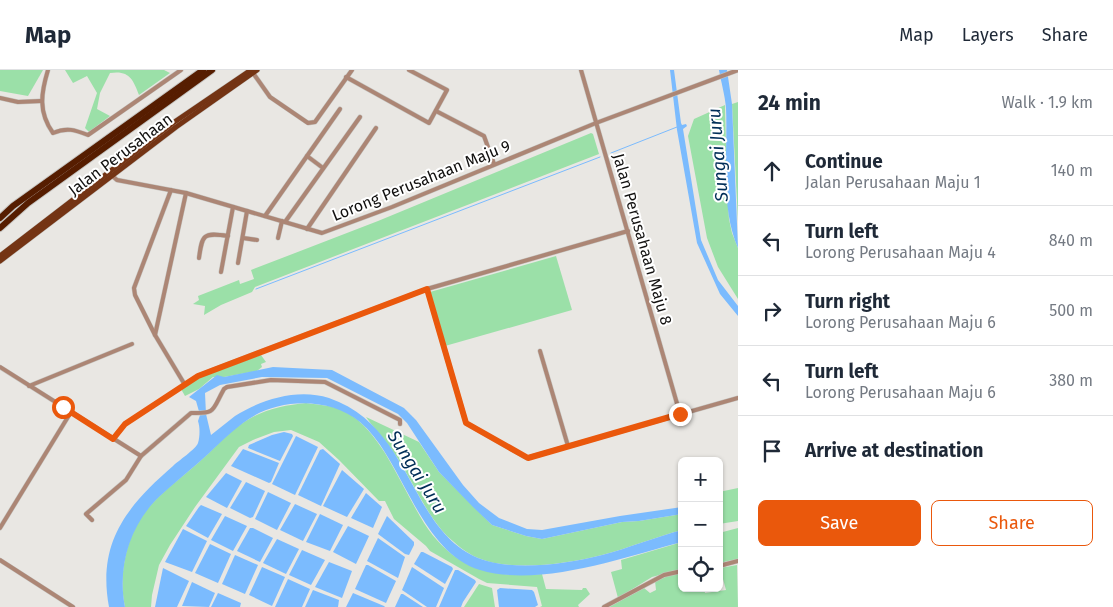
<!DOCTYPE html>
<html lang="en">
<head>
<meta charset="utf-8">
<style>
	:root { --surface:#fff; --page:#f2f2f3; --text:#1f2937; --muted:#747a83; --line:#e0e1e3; --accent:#ea580c }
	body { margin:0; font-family:"Fira Sans",sans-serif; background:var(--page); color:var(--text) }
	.controls { position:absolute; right:15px; bottom:15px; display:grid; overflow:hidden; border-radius:8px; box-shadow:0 1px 4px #0004 }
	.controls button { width:45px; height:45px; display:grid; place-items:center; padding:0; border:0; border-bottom:1px solid var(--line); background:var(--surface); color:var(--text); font:25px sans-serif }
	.stop { position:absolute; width:15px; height:15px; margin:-11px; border:4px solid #ea580c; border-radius:50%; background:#fff }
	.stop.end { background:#ea580c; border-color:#fff; box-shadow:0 1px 5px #0008 }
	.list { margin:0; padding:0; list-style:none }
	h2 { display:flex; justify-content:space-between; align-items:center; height:65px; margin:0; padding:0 20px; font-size:21px }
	h2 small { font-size:16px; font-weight:400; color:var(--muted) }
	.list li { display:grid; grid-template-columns:32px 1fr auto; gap:15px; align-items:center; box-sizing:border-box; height:70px; padding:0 20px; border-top:1px solid var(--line) }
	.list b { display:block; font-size:19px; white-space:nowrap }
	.list p { margin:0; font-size:16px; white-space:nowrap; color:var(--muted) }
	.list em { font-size:16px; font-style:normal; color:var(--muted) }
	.actions { display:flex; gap:10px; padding:15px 20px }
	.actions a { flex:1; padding:11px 0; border:1px solid var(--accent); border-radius:8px; text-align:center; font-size:18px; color:var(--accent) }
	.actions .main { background:var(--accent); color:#fff }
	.icon { flex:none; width:28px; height:28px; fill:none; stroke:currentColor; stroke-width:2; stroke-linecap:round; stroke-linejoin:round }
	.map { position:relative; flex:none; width:738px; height:537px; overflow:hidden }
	header { display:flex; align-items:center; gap:30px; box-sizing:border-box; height:70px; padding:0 25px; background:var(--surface); border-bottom:1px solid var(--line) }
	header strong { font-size:24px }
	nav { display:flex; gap:28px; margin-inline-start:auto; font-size:18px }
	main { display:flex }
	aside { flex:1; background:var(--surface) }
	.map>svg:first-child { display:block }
</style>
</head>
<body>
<header>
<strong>Map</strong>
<nav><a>Map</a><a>Layers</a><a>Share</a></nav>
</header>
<main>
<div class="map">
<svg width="738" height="537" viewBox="0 0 738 537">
	<rect width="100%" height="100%" fill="#e9e7e3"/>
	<g fill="#9be0a8">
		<polygon points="0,0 43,0 28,26 0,21"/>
		<path d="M65,0H164L170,3L139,25C133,9 129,0 110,3L100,23L97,39L110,46L89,62L85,58L97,23L87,6L73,13Z"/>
		<polygon points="738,32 738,151 732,34"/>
		<polygon points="725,35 727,122 729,149 732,163 738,178 738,229 718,197 707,168 688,66 694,49"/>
		<polygon points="591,63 593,64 599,84 255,217 252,222 221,235 204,245 205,236 193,234 199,230 198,226 239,210 240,214 254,209 251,200 378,151"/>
		<polygon points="556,186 572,240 445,276 430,222"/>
		<polygon points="261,285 266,292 261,294 262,297 257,301 224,307 213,307 199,319 185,326 181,319 201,307"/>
		<path d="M306,333C319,335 334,335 346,342C363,351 375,368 385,383C399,406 410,430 424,453C454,499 491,508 542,504L546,519L582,520L583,518H586L590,524L578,535L579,537H540L542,536L537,517L487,513L479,509L430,481L426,476L394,449L385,431H379L339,390L319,372L291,360L274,362L253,370L239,377L195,437L170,475L159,495L152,525L151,537H125C119,509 124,478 138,452C152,428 178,411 198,393C213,380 227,363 244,352C262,340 284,335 306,333Z"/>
		<path d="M366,347L419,372L439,402L492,455L526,466L542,469L622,452L639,451L682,444V460C655,467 629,478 602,485C567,494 511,502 478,488C466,483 456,474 447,466C426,444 414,414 398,389C388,373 376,361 366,347Z"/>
		<polygon points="738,418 738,451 719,454 719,422"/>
		<polygon points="738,458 738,489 719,493 719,463"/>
		<polygon points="682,472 682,499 652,507 618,528 611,502 622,499 621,490"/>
		<polygon points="737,495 738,537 609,537 644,518 650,523 656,520 655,511 673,504 682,503 682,518 704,518 705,523 726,520 720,498"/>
		<polygon points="479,514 492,518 495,537 464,537"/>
	</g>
	<g fill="#7bbbfe">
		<polygon points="670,0 674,0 681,53 682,55 686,54 687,56 683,59 701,170 718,210 738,236 738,246 720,224 697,173 677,60"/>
		<path d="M719,0H727L732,34L738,178C720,136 728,84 726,38C725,25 721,12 719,0Z"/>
		<path d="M273,297L332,300L404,338L416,350L463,415L479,433L499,448L527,459L542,460L620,446L682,437V444L639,451L622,452L542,469L526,466L492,455L473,437L439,402L407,353L398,344L327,308L262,307L220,315L205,323L206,344L211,365C219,359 227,352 235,346C262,329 298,318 329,328C412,356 409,459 478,488C512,502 567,494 602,485C629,478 655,467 682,460V472C624,487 540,518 480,500C443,489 422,449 405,418C393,396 380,369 360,352C328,326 275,328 243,353C227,365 213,380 197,394C185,404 172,415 160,426C130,454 117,497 125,537H109C97,472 127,436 173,396C178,391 196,379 198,373C200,366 200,357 198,351L200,345L196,331L189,327L217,305L224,307Z"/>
		<polygon points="284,362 292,364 293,366 280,391 248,378 249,375 272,365"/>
		<polygon points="296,366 318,377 295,425 272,414"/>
		<polygon points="243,379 279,393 271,412 269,413 231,396"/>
		<polygon points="323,379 340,394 321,436 298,425 320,380"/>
		<polygon points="342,400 364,419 347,447 323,436"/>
		<polygon points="226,403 242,411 227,438 206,427"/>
		<polygon points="246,412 265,421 253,447 250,448 230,438"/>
		<polygon points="268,422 291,433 277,460 255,449"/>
		<polygon points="366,423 382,437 373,458 351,448"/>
		<polygon points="295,434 317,444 303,471 280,460"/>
		<polygon points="201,435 222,444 208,468 186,456 199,437"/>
		<polygon points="320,444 343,455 330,481 306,472"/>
		<polygon points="225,446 247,456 233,481 211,470"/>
		<polygon points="387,446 414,472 414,475 409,485 405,484 378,464"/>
		<polygon points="348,456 369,466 356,494 333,482"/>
		<polygon points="250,458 253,458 273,468 260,492 237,481"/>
		<polygon points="183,459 207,471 192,502 165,492"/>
		<polygon points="378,468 405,487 398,508 367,491"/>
		<polygon points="277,469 299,479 286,504 263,493"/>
		<polygon points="210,474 231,484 218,513 195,503"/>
		<polygon points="302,480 325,490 311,515 289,505"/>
		<polygon points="421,482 423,482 452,497 453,499 445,514 414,494"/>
		<polygon points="235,485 258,495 245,524 222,514"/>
		<polygon points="329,492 352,501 342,528 315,517"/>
		<polygon points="366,495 368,495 396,511 386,533 355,519"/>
		<polygon points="262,497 285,507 272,536 249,525"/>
		<polygon points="412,497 444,518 436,537 427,537 402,520"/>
		<polygon points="163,498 189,511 177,537 155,537"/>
		<polygon points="455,500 458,500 475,510 476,512 463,532 461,537 439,537"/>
		<polygon points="288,509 310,519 302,537 275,537"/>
		<polygon points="192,512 215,523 209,537 182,536"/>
		<polygon points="500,518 532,520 534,522 538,535 535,537 499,537 497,520"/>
		<polygon points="313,520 339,530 338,537 305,537"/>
		<polygon points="218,523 241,533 240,537 211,537"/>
		<polygon points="353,523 384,536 385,537 346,537"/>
		<polygon points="401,524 403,524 423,537 395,537"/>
	</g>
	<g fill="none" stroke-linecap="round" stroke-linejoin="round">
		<g stroke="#7bbbfe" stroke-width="1">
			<polyline points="611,83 677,57"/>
			<polyline points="256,219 600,87"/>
		</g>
		<defs>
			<g id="minor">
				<path d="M48,0C41,23 38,42 53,63C67,57 75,60 88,65L181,0"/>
				<polyline points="581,0 680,344"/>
				<polyline points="253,3 270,27 308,53 315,52 352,0"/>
				<polyline points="346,7 429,53 447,20 409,0"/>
				<polyline points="0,28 18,32 41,31"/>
				<polyline points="436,41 484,66 494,94"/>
				<polyline points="307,86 323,98"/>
				<polyline points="110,104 117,110 186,123 322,163 392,137 596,53 738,0"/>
				<polyline points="171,120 134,218 135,225 155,265 185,315"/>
				<polyline points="265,146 340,39"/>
				<polyline points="285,152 360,47"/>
				<polyline points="307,159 376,58"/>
				<polyline points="243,168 257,170"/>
				<polyline points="278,168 282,151"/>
				<path d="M199,188C202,165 203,162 228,166"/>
				<polyline points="238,193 247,141"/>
				<polyline points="221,202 233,137"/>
				<polyline points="427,219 466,353 527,388 738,328"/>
				<polyline points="155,265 186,123"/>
				<polyline points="540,281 568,376"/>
				<polyline points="0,297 141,386"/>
				<polyline points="29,316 132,274"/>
				<polyline points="113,369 125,354 198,306 215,299 427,219 628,161"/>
				<path d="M92,450L86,444L126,410L141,386L191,343C217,344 212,340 224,319L227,317L271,310L325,312L398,349L400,350V354"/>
				<polyline points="0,458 71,342"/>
				<polyline points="0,490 73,537"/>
				<polyline points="719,496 738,491"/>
				<polyline points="604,537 664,505 682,501"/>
			</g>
			<g id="major">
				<polyline points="0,186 173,53 251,0"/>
				<polyline points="0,191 176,57 257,0"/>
			</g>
			<g id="highway">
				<polyline points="0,148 13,136 203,0"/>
				<polyline points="0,158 28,133 212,0"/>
			</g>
		</defs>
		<use href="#minor" stroke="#c6c5c1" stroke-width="5"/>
		<use href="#major" stroke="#c6c5c1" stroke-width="6"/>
		<use href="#highway" stroke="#c6c5c1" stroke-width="8"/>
		<use href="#minor" stroke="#ac8675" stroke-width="4"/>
		<use href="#major" stroke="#743414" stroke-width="5"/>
		<use href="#highway" stroke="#561d00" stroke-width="6"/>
	</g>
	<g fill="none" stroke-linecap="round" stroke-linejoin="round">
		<polyline stroke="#ea580c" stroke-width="6" points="63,337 113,369 125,354 198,306 427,219 466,353 528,388 680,344"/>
	</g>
	<g text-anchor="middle" stroke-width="4" stroke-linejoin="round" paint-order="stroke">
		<g font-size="16" fill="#11100f" stroke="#fff">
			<text transform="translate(120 84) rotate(-37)" y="6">Jalan Perusahaan</text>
			<text transform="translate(421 110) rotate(-22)" y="6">Lorong Perusahaan Maju 9</text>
			<text transform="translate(643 169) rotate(74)" y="6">Jalan Perusahaan Maju 8</text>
		</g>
		<g font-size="18" font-style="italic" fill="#002e57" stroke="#fff">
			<text transform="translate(718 85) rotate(-95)" y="6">Sungai Juru</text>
			<text transform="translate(417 402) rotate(58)" y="6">Sungai Juru</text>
		</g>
	</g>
</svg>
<div class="controls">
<button>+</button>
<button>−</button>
<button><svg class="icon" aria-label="locate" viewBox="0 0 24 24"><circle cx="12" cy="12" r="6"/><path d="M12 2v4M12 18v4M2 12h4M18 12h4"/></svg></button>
</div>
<div class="stop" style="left:63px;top:337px"></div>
<div class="stop end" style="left:680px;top:344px"></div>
</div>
<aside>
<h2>24 min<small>Walk · 1.9 km</small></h2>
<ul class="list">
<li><svg class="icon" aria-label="ahead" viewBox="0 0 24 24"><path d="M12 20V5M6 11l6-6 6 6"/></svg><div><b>Continue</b><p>Jalan Perusahaan Maju 1</p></div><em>140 m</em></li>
<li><svg class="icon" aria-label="left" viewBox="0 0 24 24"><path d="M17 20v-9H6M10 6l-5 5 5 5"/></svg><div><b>Turn left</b><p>Lorong Perusahaan Maju 4</p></div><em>840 m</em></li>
<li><svg class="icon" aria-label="right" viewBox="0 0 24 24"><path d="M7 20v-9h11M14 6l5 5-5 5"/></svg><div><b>Turn right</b><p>Lorong Perusahaan Maju 6</p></div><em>500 m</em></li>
<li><svg class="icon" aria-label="left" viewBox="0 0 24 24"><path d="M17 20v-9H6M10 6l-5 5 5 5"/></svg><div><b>Turn left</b><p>Lorong Perusahaan Maju 6</p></div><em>380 m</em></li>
<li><svg class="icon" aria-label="arrive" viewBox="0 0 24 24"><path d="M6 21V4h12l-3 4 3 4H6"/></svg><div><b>Arrive at destination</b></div></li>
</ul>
<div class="actions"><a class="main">Save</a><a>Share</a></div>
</aside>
</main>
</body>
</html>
